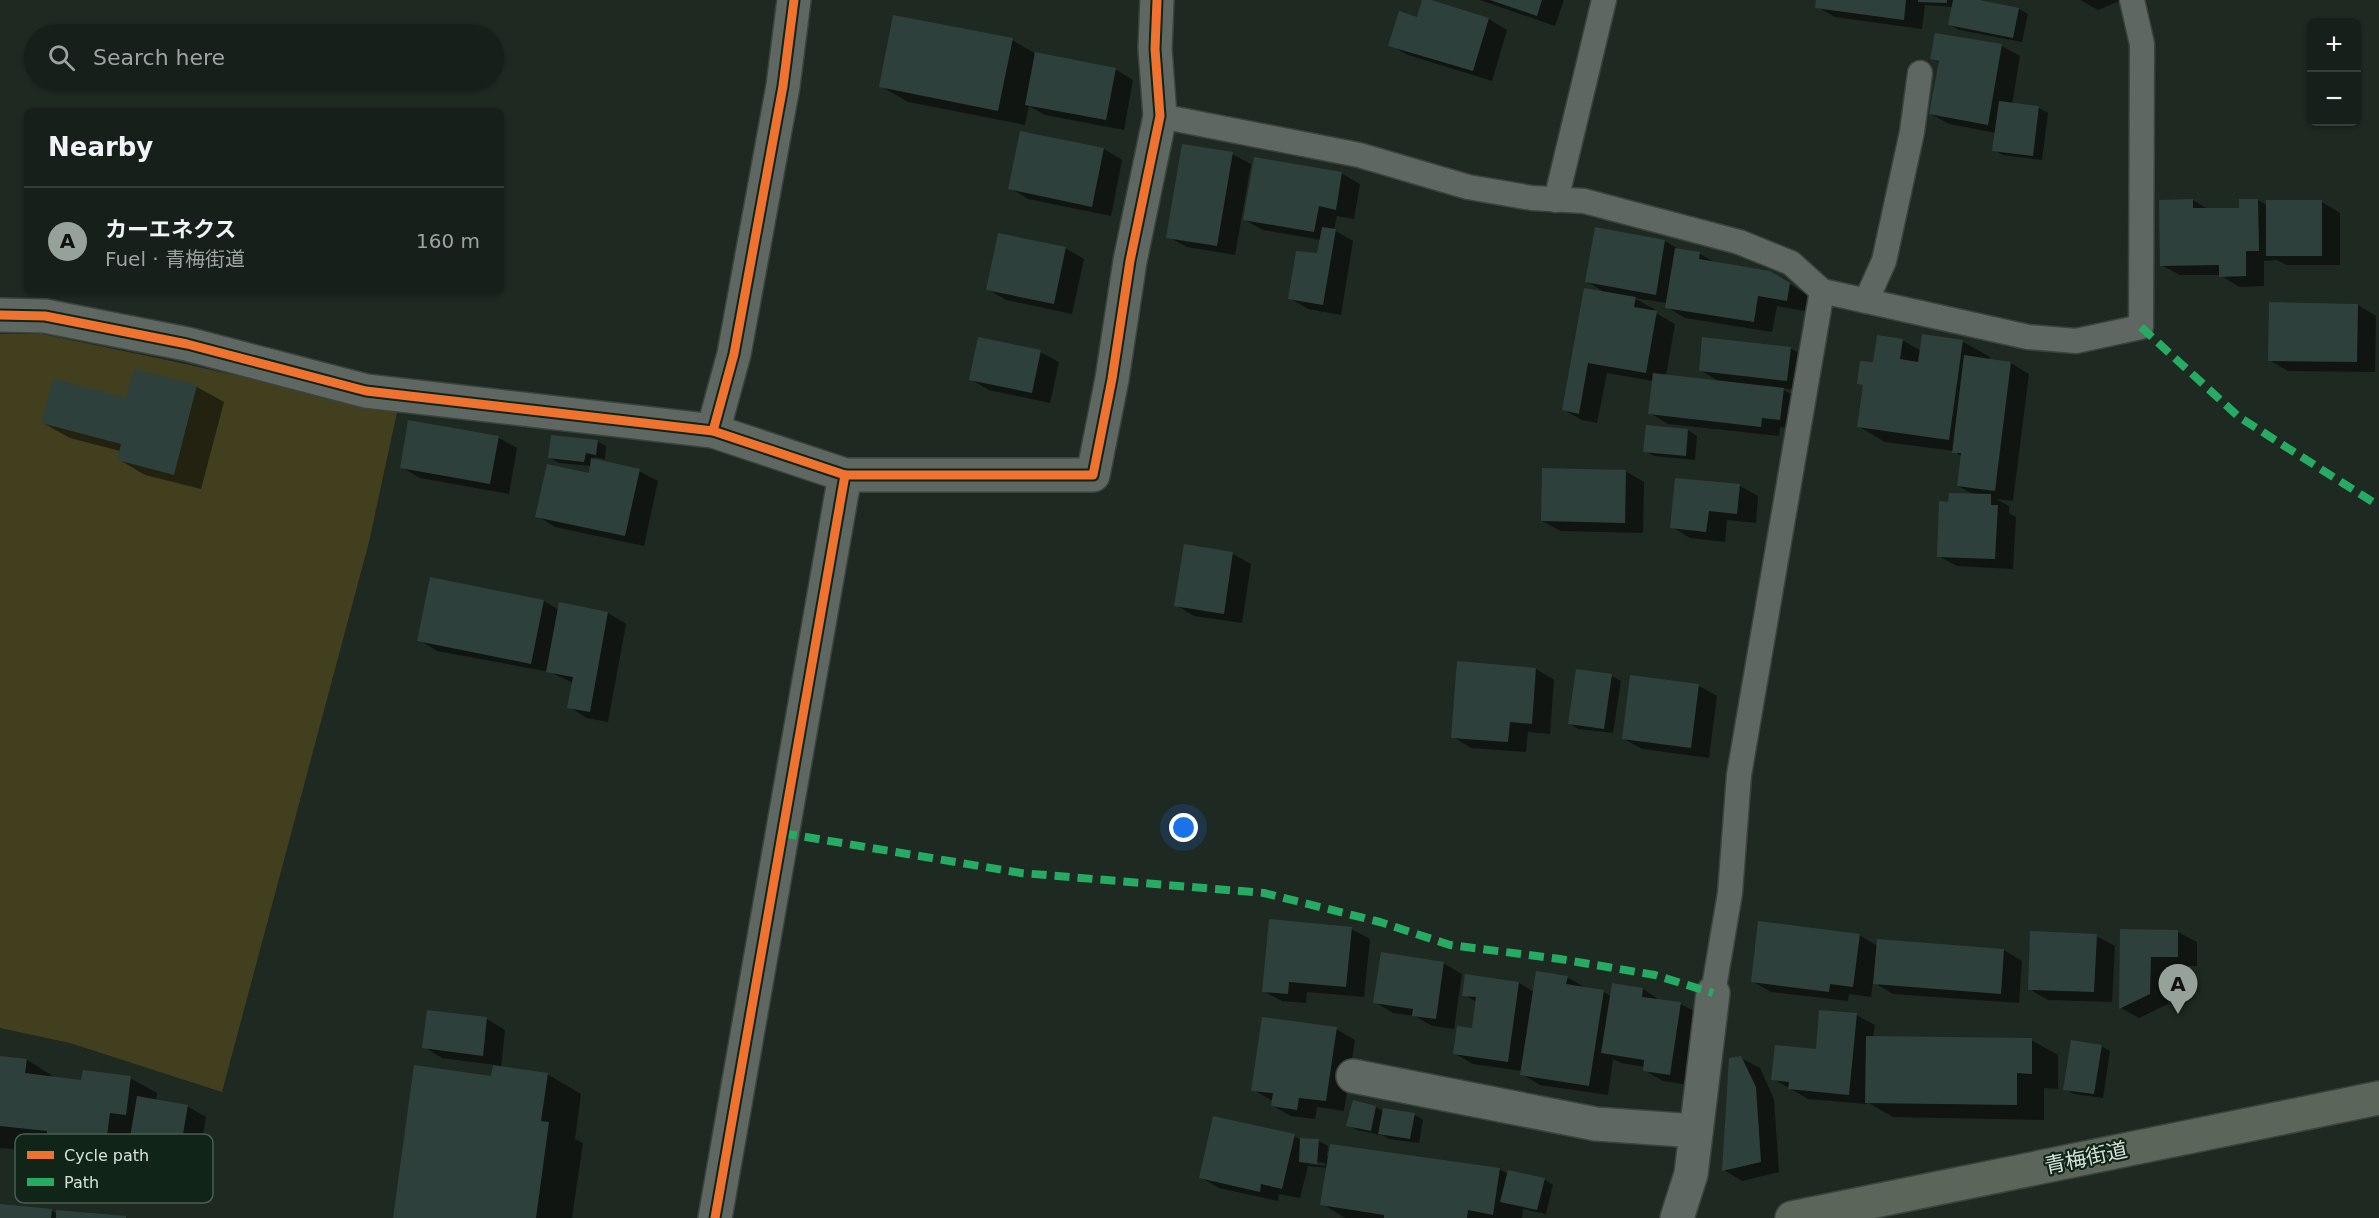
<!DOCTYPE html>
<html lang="en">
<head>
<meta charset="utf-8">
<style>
	:root { --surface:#161f1a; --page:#1f2723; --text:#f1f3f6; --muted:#9ea2a2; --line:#353d39; --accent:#95a199 }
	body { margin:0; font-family:"DejaVu Sans","Noto Sans JP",sans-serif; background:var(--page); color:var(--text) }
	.controls { position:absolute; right:18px; top:18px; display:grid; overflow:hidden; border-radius:9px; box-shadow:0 2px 4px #0004 }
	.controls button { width:54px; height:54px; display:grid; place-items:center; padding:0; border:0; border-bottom:2px solid var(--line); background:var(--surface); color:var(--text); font:30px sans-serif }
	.you { position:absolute; left:1184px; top:828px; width:21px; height:21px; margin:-15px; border:4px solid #fff; border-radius:50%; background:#1a73e8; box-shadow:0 0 0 9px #1a73e833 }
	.badge { display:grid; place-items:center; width:39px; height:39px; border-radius:50%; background:var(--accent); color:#111; font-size:20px; font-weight:700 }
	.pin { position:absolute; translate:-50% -50px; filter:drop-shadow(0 2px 3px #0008) }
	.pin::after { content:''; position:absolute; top:32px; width:21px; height:18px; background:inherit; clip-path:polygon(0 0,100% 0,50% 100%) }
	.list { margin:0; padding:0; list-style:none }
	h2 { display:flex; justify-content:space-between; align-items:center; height:78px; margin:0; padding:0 24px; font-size:26px }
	h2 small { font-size:20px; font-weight:400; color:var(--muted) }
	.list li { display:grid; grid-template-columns:39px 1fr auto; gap:18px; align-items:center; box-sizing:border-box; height:108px; padding:0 24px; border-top:2px solid var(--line) }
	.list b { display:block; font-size:22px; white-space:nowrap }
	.list p { margin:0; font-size:20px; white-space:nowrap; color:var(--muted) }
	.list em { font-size:20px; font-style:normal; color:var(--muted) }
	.icon { flex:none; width:33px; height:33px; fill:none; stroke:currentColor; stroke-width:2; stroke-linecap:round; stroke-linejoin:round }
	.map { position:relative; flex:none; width:2379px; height:1218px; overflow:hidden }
	.search { position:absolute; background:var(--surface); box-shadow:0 2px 4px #0004; left:24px; top:24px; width:480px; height:66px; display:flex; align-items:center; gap:15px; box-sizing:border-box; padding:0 21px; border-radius:33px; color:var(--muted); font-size:22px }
	.panel { position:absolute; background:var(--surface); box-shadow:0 2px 4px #0004; left:24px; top:108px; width:480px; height:186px; border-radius:9px }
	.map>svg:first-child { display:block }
</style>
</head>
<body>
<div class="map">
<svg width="2379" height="1218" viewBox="0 0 2379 1218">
	<rect width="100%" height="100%" fill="#1e2922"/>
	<polygon fill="#423f1e" points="0,334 42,334 176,362 397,412 369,542 222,1092 70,1043 0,1028"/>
	<g fill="#0007" fill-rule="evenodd">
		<polygon points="1424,0 1489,19 1507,30 1492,81 1408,55 1390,45 1418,19"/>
		<polygon points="1480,0 1564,0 1555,26"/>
		<polygon points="1818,0 1971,0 2019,9 2028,14 2022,42 1959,30 1950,25 1953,7 1925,5 1922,29 1835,17 1817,7"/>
		<polygon points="2080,0 2122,0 2098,10"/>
		<polygon points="1936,34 2002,46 2020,56 2012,105 2039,108 2048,113 2042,160 2003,155 1994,150 1996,133 1949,124 1931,114 1940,63 1932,58"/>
		<polygon points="1012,40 1036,54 1115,69 1133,80 1124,130 1045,115 1029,106 1025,125 908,102 881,86"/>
		<polygon points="1021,133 1104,149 1122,160 1111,216 1028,199 1010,188"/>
		<polygon points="1232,154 1251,164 1235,255 1187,247 1168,237"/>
		<polygon points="1341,173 1360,184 1354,219 1337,216 1334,230 1353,241 1341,315 1308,309 1289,298 1318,255 1321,240 1263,230 1245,220"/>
		<polygon points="2193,200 2208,209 2241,209 2258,200 2268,206 2322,202 2340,213 2340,265 2286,265 2277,260 2264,261 2264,286 2239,287 2220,275 2180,275 2161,265"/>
		<polygon points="1596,229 1665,241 1682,251 1699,253 1717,264 1769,272 1808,295 1805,311 1777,306 1772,332 1685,318 1667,307 1667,303 1634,298 1654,309 1654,312 1675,324 1666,376 1722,383 1700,370 1790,348 1809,359 1805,391 1780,388 1802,400 1798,429 1780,427 1779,436 1668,424 1650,413 1653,381 1607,373 1597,423 1582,420 1564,410 1606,293 1586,281"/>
		<polygon points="1065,248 1084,259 1072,314 1006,300 987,289"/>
		<polygon points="2358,305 2376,316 2375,372 2288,371 2269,360"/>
		<polygon points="1902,340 1921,351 1963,342 1990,357 1989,360 2011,363 2029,374 2013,501 1996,499 2009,506 2009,513 2016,517 2013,569 1957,566 1938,556 1949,504 1975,495 1958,486 1962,457 1954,451 1885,442 1858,426 1864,386 1859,383 1874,364"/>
		<polygon points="1040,352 1059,362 1050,403 989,390 970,379"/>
		<polygon points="135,371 197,387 224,402 201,489 145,475 118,459 120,451 70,438 43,423 128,400"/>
		<polygon points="1688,430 1697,436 1695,460 1654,456 1645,451"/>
		<polygon points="499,438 517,448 509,494 420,478 401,467"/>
		<polygon points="597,441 606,446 605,459 594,457 594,460 639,471 658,481 644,546 555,527 537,516 590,474 591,466 559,463 550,458"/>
		<polygon points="1625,471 1644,482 1643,533 1561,531 1542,521"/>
		<polygon points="1677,479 1740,486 1758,496 1756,523 1727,520 1725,542 1690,538 1672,527"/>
		<polygon points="1233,554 1251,564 1242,623 1194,616 1176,605"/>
		<polygon points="544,601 559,610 560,604 608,613 626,624 608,722 587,718 569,707 573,683 550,672 437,651 419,640"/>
		<polygon points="1536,669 1554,680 1550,734 1528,732 1526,752 1471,748 1453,737"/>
		<polygon points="1612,676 1621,681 1613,733 1578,729 1569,723"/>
		<polygon points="1632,677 1699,686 1717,696 1709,758 1642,749 1624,739"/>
		<polygon points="1351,929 1370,939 1364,997 1307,992 1306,1003 1282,1001 1263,991"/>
		<polygon points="2121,931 2178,932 2197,942 2197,966 2169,966 2168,1004 2139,1018 2121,1008"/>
		<polygon points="1859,935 1878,946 2004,950 2022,961 2019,1003 1893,994 1873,982 1871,997 1849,994 1848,1001 1771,992 1752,981"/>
		<polygon points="2096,936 2115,946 2112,1002 2048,1000 2029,989"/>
		<polygon points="1443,963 1462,974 1454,1029 1432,1026 1415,1016 1393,1013 1375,1002"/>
		<polygon points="1567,977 1586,988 1604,992 1611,996 1643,989 1661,1001 1681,1004 1699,1014 1688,1085 1663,1081 1644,1070 1645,1067 1621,1063 1613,1059 1608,1095 1540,1085 1521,1074 1522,1071 1473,1064 1454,1053 1473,1030 1477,1002 1464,995 1519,983 1534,992"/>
		<polygon points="428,1011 487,1019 505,1030 501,1068 547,1074 581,1094 575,1139 583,1143 572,1218 394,1218 493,1078 495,1065 442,1058 424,1047"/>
		<polygon points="1856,1015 1875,1025 1873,1038 2031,1040 2058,1055 2058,1089 2044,1088 2044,1120 1893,1117 1867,1102 1867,1104 1808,1099 1773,1079 1817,1051"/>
		<polygon points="1336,1029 1355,1040 1344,1111 1317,1107 1315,1119 1291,1116 1273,1106 1273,1101 1253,1090"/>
		<polygon points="2101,1046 2110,1051 2103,1098 2074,1094 2065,1089"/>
		<polygon points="0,1057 27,1060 53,1076 53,1078 83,1081 130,1078 157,1093 156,1101 187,1106 206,1117 193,1190 144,1183 127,1173 73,1166 46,1151 47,1143 24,1140 23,1150 0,1148"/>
		<polygon points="1741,1058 1760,1068 1774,1099 1779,1172 1742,1181 1724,1170"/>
		<polygon points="1354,1102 1376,1107 1384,1112 1415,1115 1423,1120 1419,1143 1389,1139 1380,1134 1380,1135 1357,1130 1348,1125"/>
		<path d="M1294,1136L1300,1139L1319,1141L1328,1146L1327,1156L1499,1169L1508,1174L1544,1179L1553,1185L1546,1214L1523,1209L1522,1218H1345L1322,1204L1328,1168L1308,1166L1300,1198L1279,1194L1278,1201L1219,1188L1200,1177ZM1309,1161L1325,1163V1166L1309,1164Z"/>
		<polygon points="0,1205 51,1210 57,1214 58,1212 127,1218 0,1218"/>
	</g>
	<g fill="#2e403c">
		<polygon points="1422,0 1431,0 1489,18 1473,71 1388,46 1399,11 1417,17"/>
		<polygon points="1490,0 1542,0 1537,16"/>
		<polygon points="1816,0 1906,0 1904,20 1815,8"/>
		<polygon points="1918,0 1947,0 1947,3 1918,2"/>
		<polygon points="1953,0 1979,0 2019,8 2013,38 1948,25"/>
		<polygon points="893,15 1013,38 998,111 879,87"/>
		<polygon points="1935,33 2002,44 1988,125 1929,114 1939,61 1930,59"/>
		<polygon points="1035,52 1116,68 1106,120 1025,105"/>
		<polygon points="1999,101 2039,106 2033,156 1992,151"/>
		<polygon points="1020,131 1104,148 1092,207 1008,189"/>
		<polygon points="1182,144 1233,152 1217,246 1166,238"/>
		<polygon points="1254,157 1342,172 1336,210 1319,206 1314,232 1243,220"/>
		<polygon points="2193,199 2193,208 2239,208 2239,199 2258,199 2259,251 2246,251 2246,276 2219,277 2219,265 2160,266 2159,200"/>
		<rect x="2266" y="200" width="56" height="56"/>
		<polygon points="1322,227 1336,229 1323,305 1288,299 1296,251 1317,253"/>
		<polygon points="1595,227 1665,240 1656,295 1585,282"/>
		<polygon points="998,233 1066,247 1054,304 986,290"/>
		<polygon points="1675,248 1700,252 1699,259 1770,271 1790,283 1787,301 1758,296 1754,322 1665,308"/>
		<polygon points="1584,288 1636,297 1634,307 1657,311 1646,373 1588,363 1579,414 1562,410"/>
		<polygon points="2269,302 2358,304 2357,362 2268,361"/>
		<polygon points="1922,334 1963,340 1949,440 1857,427 1863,385 1857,384 1860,361 1873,362 1877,335 1903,339 1900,359 1918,362"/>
		<polygon points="978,337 1041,350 1032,393 969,380"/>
		<polygon points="1702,337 1791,347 1787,381 1699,371"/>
		<polygon points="1964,355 2011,362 1995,491 1957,486 1961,453 1952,453"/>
		<polygon points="134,369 197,385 174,475 117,460 121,444 41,423 53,379 126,398"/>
		<polygon points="1653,373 1784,388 1780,420 1762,418 1761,427 1648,414"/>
		<polygon points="408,420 499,436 490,484 400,468"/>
		<polygon points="1646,425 1688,429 1686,456 1643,452"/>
		<polygon points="551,435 598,440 596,455 586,453 584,462 548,458"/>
		<polygon points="591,458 640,469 625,536 535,517 547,464 589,473"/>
		<polygon points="1542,468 1626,470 1625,523 1541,521"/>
		<polygon points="1675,478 1740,484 1737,514 1709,511 1706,532 1670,528"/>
		<polygon points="1949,493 1991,494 1991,505 1998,505 1995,559 1937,557 1939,501 1948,502"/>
		<polygon points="1184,544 1233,552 1224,614 1174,606"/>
		<polygon points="430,577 544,600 531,664 417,641"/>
		<polygon points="559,602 608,612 590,712 567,708 573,677 546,672"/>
		<polygon points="1457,661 1536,668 1532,724 1510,722 1508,742 1451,738"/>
		<polygon points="1576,669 1612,674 1604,729 1568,724"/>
		<polygon points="1630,675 1699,684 1691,748 1622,739"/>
		<polygon points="1269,919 1352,927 1346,987 1289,982 1288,994 1262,992"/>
		<polygon points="1758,921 1860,934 1853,987 1830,984 1829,992 1751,982"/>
		<polygon points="2120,929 2178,930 2178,957 2151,957 2150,994 2119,1009"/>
		<polygon points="2030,931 2097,934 2094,992 2028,990"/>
		<polygon points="1877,939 2004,949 2001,994 1873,984"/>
		<polygon points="1381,952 1444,962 1436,1019 1412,1016 1413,1009 1373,1003"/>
		<polygon points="1536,971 1568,976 1566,984 1604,990 1589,1086 1520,1075"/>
		<polygon points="1465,974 1519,982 1508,1062 1453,1054 1457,1026 1472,1028 1476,997 1462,996"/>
		<polygon points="1612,983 1643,988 1642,997 1681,1002 1670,1075 1643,1071 1644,1060 1601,1053"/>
		<polygon points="427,1010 487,1017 483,1056 422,1048"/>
		<polygon points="1819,1010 1857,1013 1849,1095 1788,1089 1789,1082 1771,1080 1775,1045 1816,1049"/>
		<polygon points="1262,1017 1337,1027 1326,1101 1299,1098 1297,1110 1271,1106 1273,1093 1251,1091"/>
		<polygon points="1866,1036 2032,1038 2032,1074 2017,1073 2017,1105 1865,1103"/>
		<polygon points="2071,1040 2102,1045 2094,1094 2063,1090"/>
		<polygon points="0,1056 27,1059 25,1073 81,1080 83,1070 131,1076 126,1115 110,1113 104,1159 45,1151 47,1131 0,1126"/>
		<polygon points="1741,1056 1756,1087 1761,1162 1722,1171 1729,1058"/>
		<polygon points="414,1065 491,1076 493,1065 548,1073 541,1121 549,1122 536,1218 393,1218"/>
		<polygon points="137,1096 188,1105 175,1181 124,1173"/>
		<polygon points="1353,1100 1376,1106 1371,1131 1346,1126"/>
		<polygon points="1383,1108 1415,1113 1410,1139 1378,1134"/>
		<polygon points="1213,1116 1295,1134 1282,1189 1261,1184 1260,1192 1199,1178"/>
		<polygon points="1300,1138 1319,1139 1317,1164 1299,1162"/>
		<polygon points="1330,1144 1500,1168 1493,1215 1468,1210 1467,1218 1384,1218 1384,1215 1320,1205"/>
		<polygon points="1508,1170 1545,1178 1537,1210 1500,1202"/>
		<polygon points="0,1204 52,1209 51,1218 0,1218"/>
		<polygon points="56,1210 126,1216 126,1218 56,1218"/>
	</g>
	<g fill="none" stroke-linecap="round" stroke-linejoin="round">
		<defs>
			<g id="lane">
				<polyline points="1160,116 1359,155 1468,187 1532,198 1584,201 1739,242 1791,263 1822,291 2028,337 2076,341 2141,327 2142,44 2132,0"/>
				<polyline points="1556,200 1604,0"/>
				<polyline points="1866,301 1884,261 1912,132 1920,73"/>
				<polyline points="1713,993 1730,893 1739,775 1822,291"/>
			</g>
			<g id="street">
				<polyline points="0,315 45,316 187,344 366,391 713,431 845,475 1093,475 1112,379 1130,261 1160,116 1155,49 1157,0"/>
				<polyline points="713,431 734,354 783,86 794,0"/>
				<polyline points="1353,1076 1596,1124 1696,1131"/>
				<polyline points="715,1218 845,475"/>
				<polyline points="1677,1218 1691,1174 1713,993"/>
			</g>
			<polyline id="primary" points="1792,1218 2379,1098"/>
		</defs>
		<use href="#lane" stroke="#3a433d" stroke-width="27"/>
		<use href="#street" stroke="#3a433d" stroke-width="36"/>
		<use href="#primary" stroke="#3a433d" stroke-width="36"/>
		<use href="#lane" stroke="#5f6762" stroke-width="24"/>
		<use href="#street" stroke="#5f6762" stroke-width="33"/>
		<use href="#primary" stroke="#5b655a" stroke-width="33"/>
		<g stroke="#26ab63" stroke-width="8" stroke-dasharray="15 8" stroke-linecap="butt">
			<polyline points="2141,327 2239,417 2379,506"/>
			<polyline points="782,833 1021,873 1264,893 1380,922 1450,945 1560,959 1655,975 1713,993"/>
		</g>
		<defs>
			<g id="cycleway">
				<polyline points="0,315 45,316 187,344 366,391 713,431 845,475 1093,475 1112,379 1130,261 1160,116 1155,49 1157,0"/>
				<polyline points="713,431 734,354 783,86 794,0"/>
				<polyline points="715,1218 845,475"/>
			</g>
		</defs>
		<use href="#cycleway" stroke="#102418" stroke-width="13"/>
		<use href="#cycleway" stroke="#ef722f" stroke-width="9"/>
	</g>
	<g text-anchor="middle" stroke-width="4.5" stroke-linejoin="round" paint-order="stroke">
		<g font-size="21" fill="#d5e1d9" stroke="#102418">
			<text transform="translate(2086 1158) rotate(-12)" y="7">青梅街道</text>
		</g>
	</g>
	<rect x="15" y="1134" width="198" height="69" rx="9" fill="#102418" stroke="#4b5d52" stroke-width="1.5"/>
	<rect x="27" y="1151" width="27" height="8" fill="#ef722f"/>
	<rect x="27" y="1178" width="27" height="8" fill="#26ab63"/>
	<g font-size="16" fill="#d5e1d9">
		<text x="64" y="1161">Cycle path</text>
		<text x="64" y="1188">Path</text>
	</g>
</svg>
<div class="controls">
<button>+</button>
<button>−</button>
</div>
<div class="you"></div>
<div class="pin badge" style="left:2178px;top:1014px">A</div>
<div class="search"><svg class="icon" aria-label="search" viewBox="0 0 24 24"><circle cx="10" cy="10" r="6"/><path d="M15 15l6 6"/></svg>Search here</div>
<section class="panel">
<h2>Nearby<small></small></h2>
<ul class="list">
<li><span class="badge">A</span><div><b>カーエネクス</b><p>Fuel · 青梅街道</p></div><em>160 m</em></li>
</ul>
</section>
</div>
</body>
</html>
